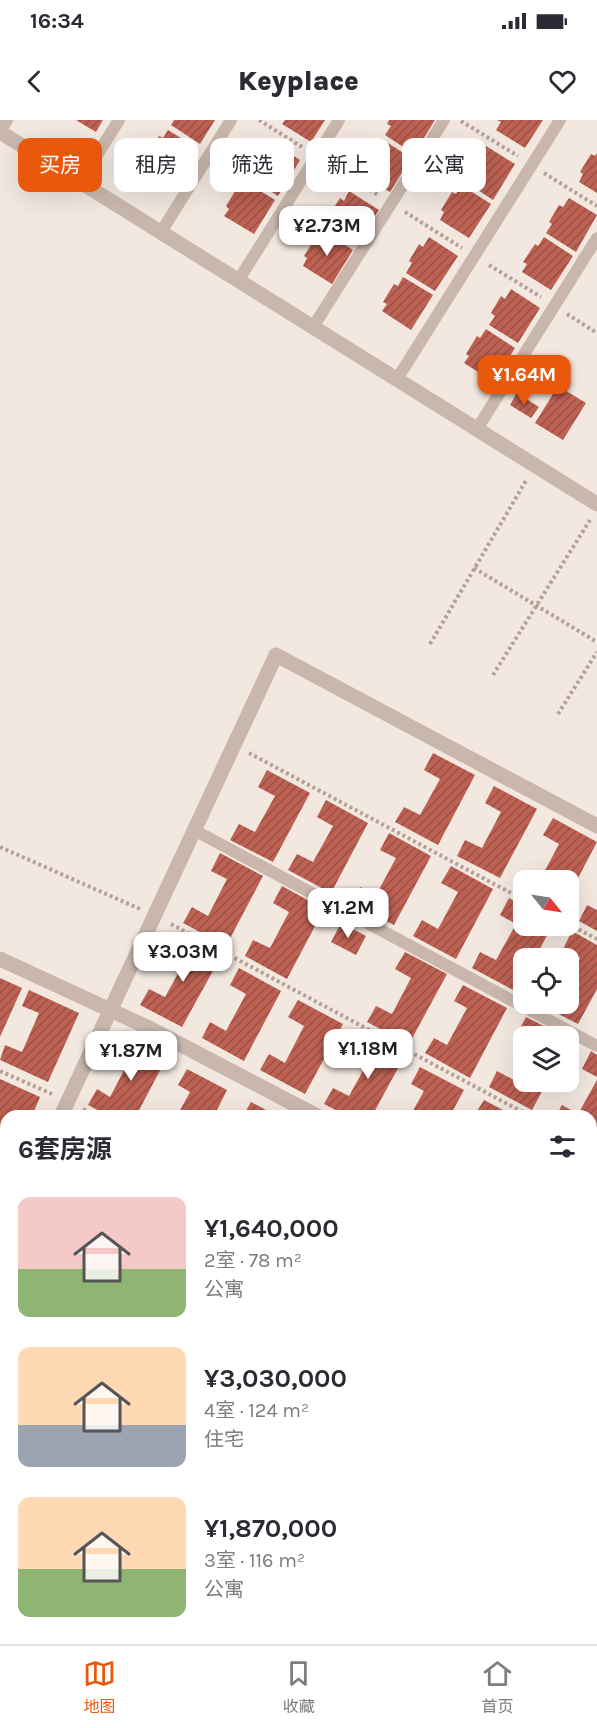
<!DOCTYPE html>
<html lang="zh">
<head>
<meta charset="utf-8">
<style>
	body { margin:0; font-family:Karla,"Noto Sans SC",sans-serif; background:#f2f2f3; color:#2b2b33; height:100vh; display:flex; flex-direction:column; font-size:22px; white-space:nowrap }
	* { box-sizing:border-box; margin:0 }
	p { font-size:20px; color:#7c7c81 }
	.icon { flex:none; width:33px; height:33px; fill:none; stroke:currentColor; stroke-width:2; stroke-linecap:round; stroke-linejoin:round }
	.map { position:relative; flex:1; overflow:hidden }
	.sheet { position:absolute; left:0px; top:990px; width:597px; height:534px; display:flex; flex-direction:column; background:#fff; border-radius:18px 18px 0 0; box-shadow:0 6px 24px #0002 }
	.sheet>* { flex:none }
	.banner { position:absolute; left:18px; top:18px; width:561px; height:54px; display:flex; gap:12px }
	.needle { width:39px; rotate:120deg }
	.fabs { position:absolute; left:513px; top:750px; display:grid; gap:12px }
	.fabs a { display:grid; place-items:center; width:66px; height:66px; border-radius:12px; background:#fff; box-shadow:0 6px 24px #0002; font-size:30px }
	.price { position:absolute; translate:-50% -51px; padding:0 14px; border-radius:12px; background:#fff; color:#222; font-size:20px; line-height:39px; filter:drop-shadow(0 2px 3px #0008) }
	.price::after { content:''; position:absolute; left:50%; top:36px; width:18px; height:14px; margin-left:-9px; background:inherit; clip-path:polygon(0 0,100% 0,50% 100%) }
	.price.active { background:#ea580c; color:#fff }
	ul { padding:0; list-style:none }
	li { display:flex; align-items:center; gap:18px; height:150px; padding:0 18px }
	li span { display:grid; place-items:center; flex:none; width:168px; height:120px; border-radius:12px; color:#555 }
	li>.icon { margin-inline-start:auto }
	span .icon { width:72px; height:72px; fill:#fffc; stroke-width:1 }
	li b { font-size:26px }
	h2 { display:flex; justify-content:space-between; align-items:center; height:72px; padding:0 18px; font-size:26px }
	.chip { padding:0 21px; border-radius:12px; background:#fff; box-shadow:0 6px 24px #0002; font-size:21px; line-height:54px }
	.chip.active { background:#ea580c; color:#fff }
	.status { display:flex; justify-content:space-between; align-items:center; height:42px; padding:0 30px; background:#fff; direction:ltr }
	.status svg { height:16px; fill:currentColor }
	header { display:flex; justify-content:space-between; align-items:center; height:78px; padding:0 18px; background:#fff; font-size:27px; font-weight:800 }
	.menu { display:flex; justify-content:space-around; align-items:center; height:84px; border-top:2px solid #e1e1e2; background:#fff; font-size:16px; color:#7c7c81 }
	.menu a { display:grid; justify-items:center; gap:3px }
	.menu .active { color:#ea580c }
	.map>svg:first-child { display:block }
	.building { fill:url(#building-hatch) }
	.lines { fill:none; stroke-linecap:round; stroke-linejoin:round }
	.path { stroke:#b5a197; stroke-width:4; stroke-dasharray:3 3; stroke-linecap:butt }
	.service { stroke:#c9b7ad; stroke-width:12 }
	.minor { stroke:#c9b7ad; stroke-width:15 }
	.tertiary { stroke:#c9b7ad; stroke-width:15 }
</style>
</head>
<body>
<div class="status"><b>16:34</b><svg viewBox="0 0 49 12"><path d="M0 12V9h3v3zM5 12V6h3v6zM10 12V3h3v9zM15 12V0h3v12zM26 1h20v11H26zM47 4h2v5h-2z"/></svg></div>
<header><svg class="icon" aria-label="back" viewBox="0 0 24 24"><path d="M15 5l-7 7 7 7"/></svg>Keyplace<svg class="icon" aria-label="heart" viewBox="0 0 24 24"><path d="M12 20l-8-8c-3-5 5-10 8-4 3-6 11-1 8 4z"/></svg></header>
<div class="map">
<svg width="597" height="1524" viewBox="0 0 597 1524">
	<defs>
		<pattern id="building-hatch" width="6" height="6" patternUnits="userSpaceOnUse" patternTransform="scale(1.5)"><rect width="6" height="6" fill="#bd6153"/><path d="M-1 1l2-2M0 6l6-6M5 7l2-2" fill="none" stroke="#9b5045"/></pattern>
	</defs>
	<rect width="100%" height="100%" fill="#f2e8e0"/>
	<g class="building">
		<polygon points="76,0 103,0 96,12"/>
		<polygon points="174,0 215,0 200,24 171,5"/>
		<polygon points="285,0 325,0 311,22 282,4"/>
		<polygon points="389,0 435,0 414,34 385,15 391,6 387,4"/>
		<polygon points="497,0 543,0 525,28 496,10 501,2"/>
		<polygon points="168,10 197,28 176,62 147,44 151,37 148,34 159,16 163,18"/>
		<polygon points="382,19 411,38 390,72 360,54 365,46 362,44 373,26 376,28"/>
		<polygon points="271,22 300,40 278,76 248,57 255,48 251,46 262,29 265,31"/>
		<polygon points="486,26 515,44 493,80 464,61 470,52 466,49 477,33 480,35"/>
		<polygon points="597,33 597,73 579,62 583,54 580,52 591,34 595,36"/>
		<polygon points="246,62 275,80 254,114 224,96 229,89 226,86 237,68 240,70"/>
		<polygon points="461,65 491,84 469,118 440,100 444,92 441,90 452,72 456,74"/>
		<polygon points="349,71 379,90 356,125 327,107 333,97 329,95 340,78 344,81"/>
		<polygon points="569,78 597,95 576,132 546,113 552,104 549,102 559,85 563,87"/>
		<polygon points="324,111 353,130 332,164 303,146 307,138 304,136 315,118 319,120"/>
		<polygon points="429,117 458,136 435,171 406,153 412,143 409,141 419,124 423,127"/>
		<polygon points="544,117 573,136 551,170 522,152 527,144 523,142 535,124 538,126"/>
		<polygon points="403,157 433,175 411,210 382,191 387,184 383,182 394,164 398,166"/>
		<polygon points="511,169 540,188 518,223 489,205 495,196 491,193 501,176 505,179"/>
		<polygon points="486,209 515,228 494,262 464,243 469,236 466,234 477,216 480,218"/>
		<polygon points="558,266 586,283 563,320 535,303"/>
		<polygon points="517,273 539,287 531,298 510,285"/>
		<polygon points="433,633 475,655 438,725 395,702 404,687 420,695 440,659 424,650"/>
		<polygon points="267,650 310,673 273,742 230,720 239,704 255,712 275,676 258,667"/>
		<polygon points="494,666 537,689 500,758 457,736 465,720 482,728 501,692 485,683"/>
		<polygon points="326,680 368,703 331,773 288,750 297,734 313,742 333,706 317,697"/>
		<polygon points="553,698 597,722 568,777 568,760 524,760 524,772 515,767 524,752 540,760 559,724 543,715"/>
		<polygon points="389,713 431,736 394,805 352,783 360,767 376,775 396,738 380,730"/>
		<polygon points="220,733 263,756 226,826 183,803 192,787 208,796 227,759 211,751"/>
		<polygon points="451,746 493,769 456,839 413,816 422,800 438,809 458,772 441,763"/>
		<polygon points="282,766 324,789 287,859 245,836 253,820 270,828 289,792 273,783"/>
		<polygon points="509,778 524,786 524,806 552,806 535,838 524,838 524,860 517,872 472,848 480,832 496,840 516,804 500,795"/>
		<polygon points="587,785 597,790 597,811 579,801"/>
		<polygon points="341,803 366,816 356,835 331,822"/>
		<polygon points="572,811 597,825 597,869 578,904 539,884 568,884 568,858 580,838 563,829"/>
		<polygon points="177,815 220,838 182,907 140,885 149,869 165,877 185,841 168,832"/>
		<polygon points="405,832 447,854 409,924 367,902 376,886 392,894 411,858 395,849"/>
		<polygon points="239,848 281,871 244,941 202,918 210,902 226,911 246,874 230,865"/>
		<polygon points="0,858 22,868 0,917"/>
		<polygon points="463,865 507,888 470,958 425,933 434,918 447,925 467,888 454,881"/>
		<polygon points="29,870 79,893 48,962 0,940 5,925 22,932 39,893 22,886"/>
		<polygon points="298,880 343,904 305,974 260,950 269,934 285,943 304,906 288,897"/>
		<polygon points="526,897 563,916 524,918 517,914"/>
		<polygon points="361,914 404,937 372,996 347,996 324,984 333,968 349,976 369,940 352,931"/>
		<polygon points="126,917 166,939 136,996 109,996 88,985 97,969 110,977 129,941 117,934"/>
		<polygon points="591,931 597,935 597,957 582,949"/>
		<polygon points="524,941 524,962 547,962 532,990 489,967 497,951 514,960"/>
		<polygon points="420,947 464,970 450,996 410,996 424,971 411,964"/>
		<polygon points="187,949 227,970 214,996 177,996 190,972 178,965"/>
		<polygon points="0,959 40,977 32,996 6,996 6,1045 0,1042"/>
		<polygon points="597,960 597,1022 596,1024 591,1021 591,996 556,996 562,985 578,994"/>
		<polygon points="484,980 514,996 474,996"/>
		<polygon points="251,982 277,996 243,996"/>
		<polygon points="591,1104 597,1108 597,1128 591,1125"/>
		<polygon points="591,1159 597,1162 597,1192 591,1203"/>
		<polygon points="6,1248 6,1299 5,1301 0,1298 0,1261"/>
	</g>
	<g class="lines">
		<g class="path">
			<polyline points="259,0 302,27"/>
			<polyline points="461,1 518,36"/>
			<polyline points="329,44 378,75"/>
			<polyline points="544,53 597,86"/>
			<polyline points="405,92 462,128"/>
			<polyline points="489,145 541,177"/>
			<polyline points="567,194 597,213"/>
			<polyline points="474,448 597,522"/>
			<polyline points="430,524 527,359"/>
			<polyline points="493,555 590,400"/>
			<polyline points="558,594 597,532"/>
			<polyline points="249,633 524,780"/>
			<polyline points="0,727 140,789"/>
			<polyline points="171,804 530,996"/>
			<polyline points="568,804 597,819"/>
			<polyline points="0,951 52,974"/>
			<polyline points="83,989 96,996"/>
			<polyline points="591,1029 597,1032"/>
			<polyline points="0,1064 6,1067"/>
		</g>
		<g class="service">
			<polyline points="0,11 7,0"/>
			<polyline points="80,62 119,0"/>
			<polyline points="161,112 231,0"/>
			<polyline points="238,161 339,0"/>
			<polyline points="313,207 444,0"/>
			<polyline points="397,259 560,0"/>
			<polyline points="477,309 597,118"/>
			<polyline points="194,710 597,926"/>
		</g>
		<g class="minor">
			<polyline points="0,839 147,907 317,996"/>
			<polyline points="61,996 276,535 597,706"/>
			<polyline points="0,1133 6,1120"/>
			<polyline points="591,1139 597,1142"/>
			<polyline points="71,1524 82,1518"/>
		</g>
		<g class="tertiary">
			<polyline points="0,12 597,384"/>
			<polyline points="591,1242 597,1239"/>
			<polyline points="0,1353 6,1355"/>
			<polyline points="308,1518 312,1524"/>
		</g>
	</g>
</svg>
<div class="fabs">
<a><svg class="needle" viewBox="-14 -14 28 28"><path d="M0-13l5 13h-10z" fill="#e53935"/><path d="M0 13l5-13h-10z" fill="#7c7c81"/></svg></a>
<a><svg class="icon" aria-label="locate" viewBox="0 0 24 24"><circle cx="12" cy="12" r="6"/><path d="M12 2v4M12 18v4M2 12h4M18 12h4"/></svg></a>
<a><svg class="icon" aria-label="layers" viewBox="0 0 24 24"><path d="M12 4l9 5-9 5-9-5zM3 14l9 5 9-5"/></svg></a>
</div>
<b class="price" style="left:327px;top:137px">¥2.73M</b>
<b class="price active" style="left:524px;top:286px">¥1.64M</b>
<b class="price" style="left:348px;top:819px">¥1.2M</b>
<b class="price" style="left:183px;top:863px">¥3.03M</b>
<b class="price" style="left:368px;top:960px">¥1.18M</b>
<b class="price" style="left:131px;top:962px">¥1.87M</b>
<div class="banner">
<a class="chip active">买房</a>
<a class="chip">租房</a>
<a class="chip">筛选</a>
<a class="chip">新上</a>
<a class="chip">公寓</a>
</div>
<section class="sheet">
<h2>6套房源<svg class="icon" aria-label="filters" viewBox="0 0 24 24"><path d="M4 7h16M4 17h16"/><circle cx="9" cy="7" r="2"/><circle cx="15" cy="17" r="2"/></svg></h2>
<ul>
<li><span style="background:linear-gradient(#f6c9c9 60%,#8fb573 0)"><svg class="icon" aria-label="home" viewBox="0 0 24 24"><path d="M3 11l9-7 9 7M6 9v11h12V9"/></svg></span><div><b>¥1,640,000</b><p>2室 · 78 m²</p><p>公寓</p></div></li>
<li><span style="background:linear-gradient(#ffd9b3 65%,#9aa5b1 0)"><svg class="icon" aria-label="home" viewBox="0 0 24 24"><path d="M3 11l9-7 9 7M6 9v11h12V9"/></svg></span><div><b>¥3,030,000</b><p>4室 · 124 m²</p><p>住宅</p></div></li>
<li><span style="background:linear-gradient(#ffd9b3 60%,#8fb573 0)"><svg class="icon" aria-label="home" viewBox="0 0 24 24"><path d="M3 11l9-7 9 7M6 9v11h12V9"/></svg></span><div><b>¥1,870,000</b><p>3室 · 116 m²</p><p>公寓</p></div></li>
</ul>
</section>
</div>
<nav class="menu">
<a class="active"><svg class="icon" aria-label="map" viewBox="0 0 24 24"><path d="M3 6l6-2 6 2 6-2v14l-6 2-6-2-6 2zM9 4v14M15 6v14"/></svg>地图</a>
<a><svg class="icon" aria-label="saved" viewBox="0 0 24 24"><path d="M7 4h10v16l-5-4-5 4z"/></svg>收藏</a>
<a><svg class="icon" aria-label="home" viewBox="0 0 24 24"><path d="M3 11l9-7 9 7M6 9v11h12V9"/></svg>首页</a>
</nav>
</body>
</html>
